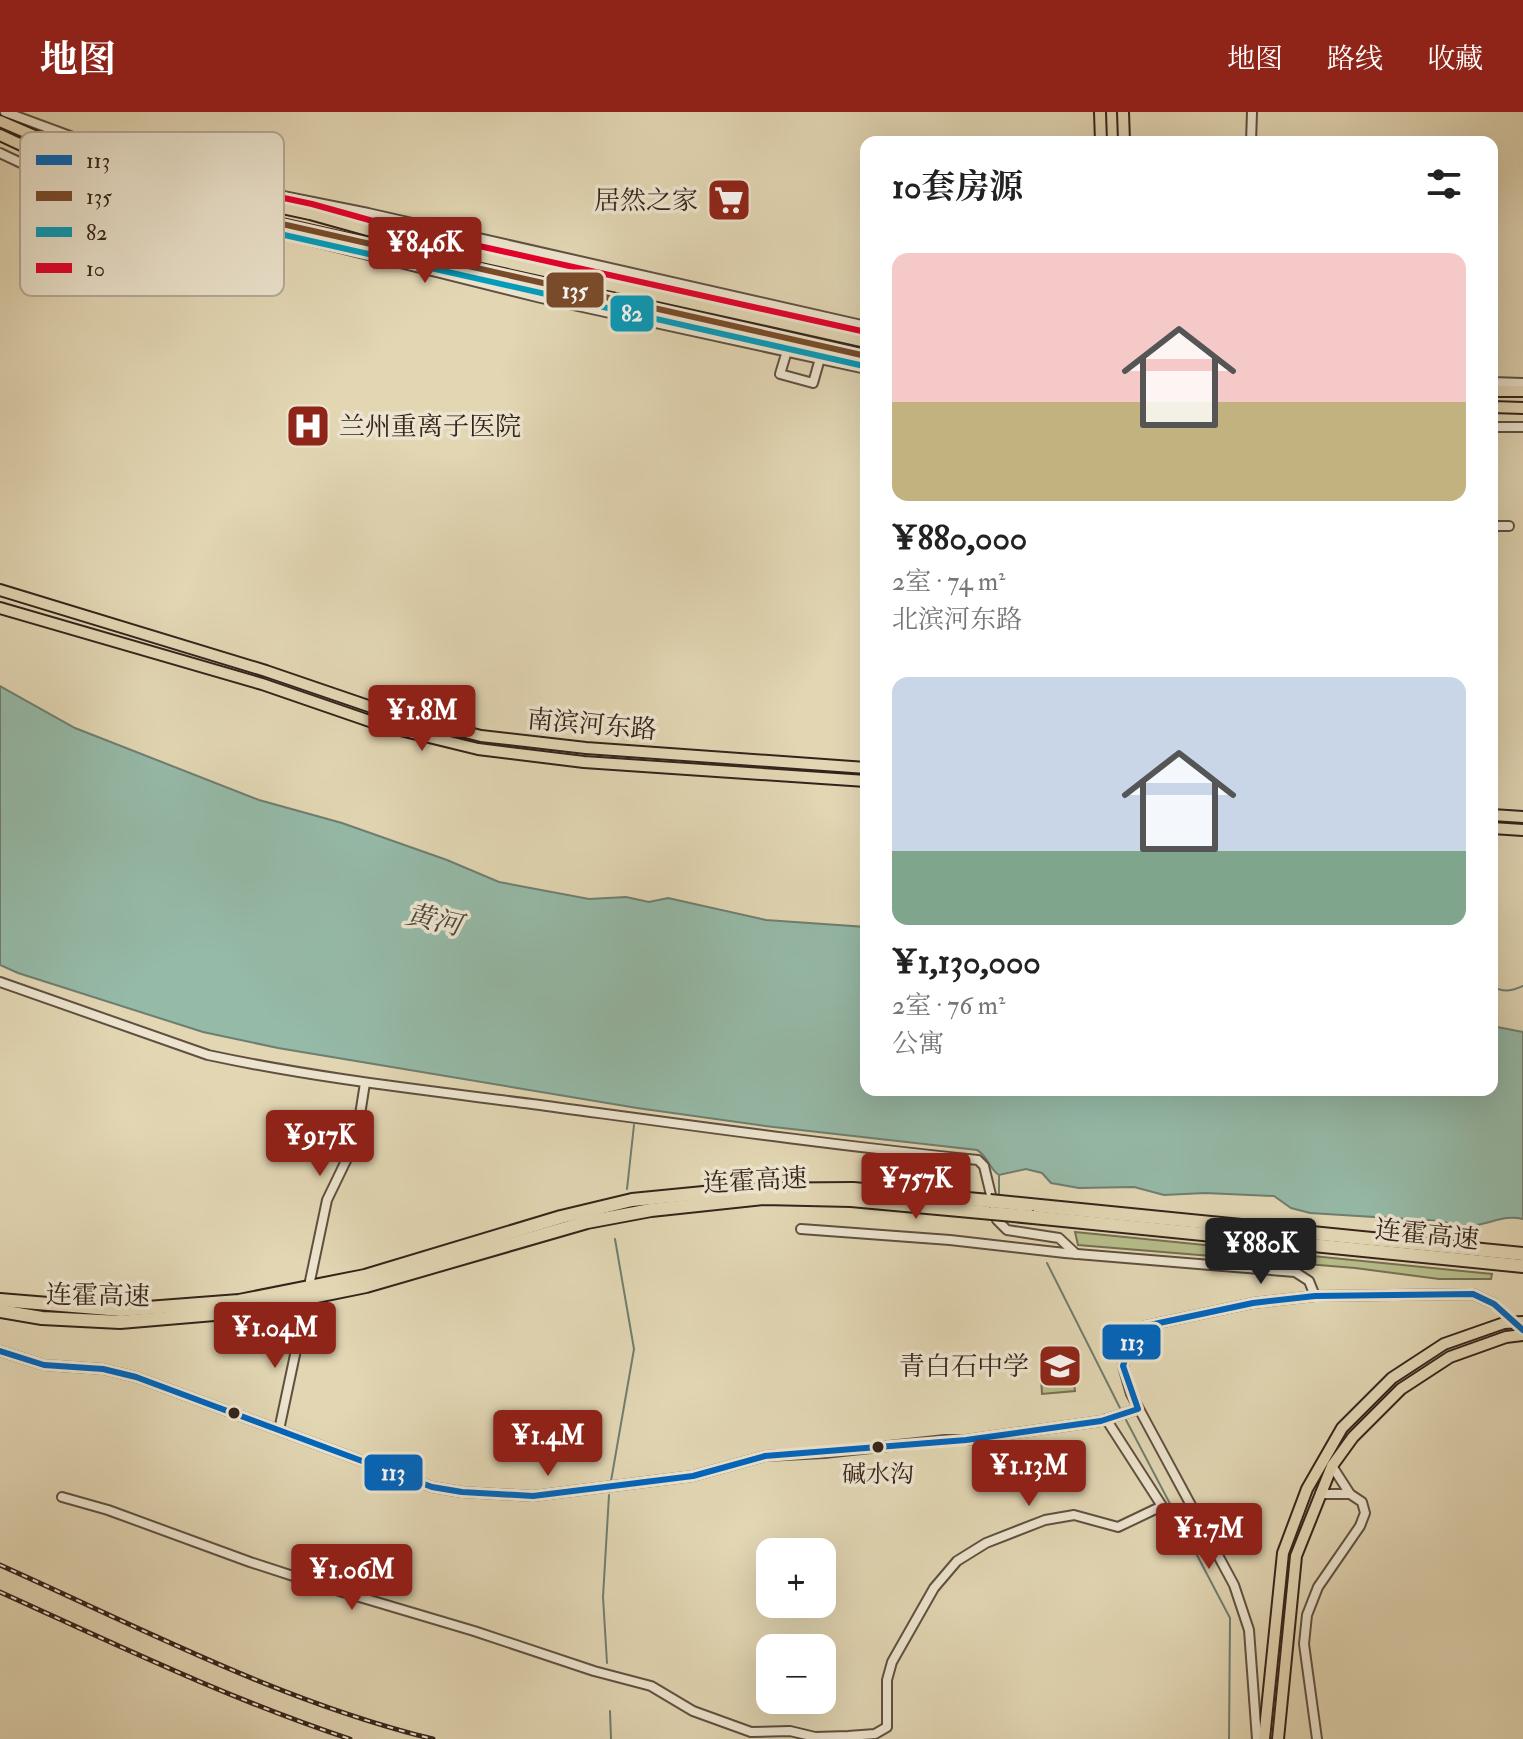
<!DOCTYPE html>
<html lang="zh">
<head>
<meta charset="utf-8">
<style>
	body { margin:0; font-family:"IM FELL Double Pica","Noto Serif SC",serif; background:#f6f6f6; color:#222; height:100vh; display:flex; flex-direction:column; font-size:30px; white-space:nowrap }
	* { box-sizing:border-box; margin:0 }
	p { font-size:26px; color:#767676 }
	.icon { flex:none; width:44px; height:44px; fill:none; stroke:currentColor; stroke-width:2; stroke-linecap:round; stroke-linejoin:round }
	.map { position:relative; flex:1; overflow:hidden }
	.side { position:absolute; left:860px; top:24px; width:638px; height:960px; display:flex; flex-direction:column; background:#fff; border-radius:16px; box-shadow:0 8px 32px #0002 }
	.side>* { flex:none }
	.controls { position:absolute; left:756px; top:1426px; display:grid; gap:16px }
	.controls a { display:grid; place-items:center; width:80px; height:80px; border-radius:16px; background:#fff; box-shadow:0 8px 32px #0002; font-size:40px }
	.price { position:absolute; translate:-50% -68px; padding:0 18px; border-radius:8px; background:#8f2418; color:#fff; font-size:26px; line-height:52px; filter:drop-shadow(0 2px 4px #0008) }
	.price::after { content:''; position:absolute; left:50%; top:48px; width:24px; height:18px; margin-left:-12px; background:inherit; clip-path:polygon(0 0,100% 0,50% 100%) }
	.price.selected { background:#222; color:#fff }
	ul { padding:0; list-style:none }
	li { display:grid; align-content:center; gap:16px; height:424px; padding:0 32px }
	li span { display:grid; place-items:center; height:248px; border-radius:16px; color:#555 }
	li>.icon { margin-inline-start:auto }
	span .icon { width:144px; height:144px; fill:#fffc; stroke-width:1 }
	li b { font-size:34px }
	h2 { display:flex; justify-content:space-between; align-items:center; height:96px; padding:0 32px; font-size:34px }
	header { display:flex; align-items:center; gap:48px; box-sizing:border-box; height:112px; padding:0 40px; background:#8f2418; color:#fff }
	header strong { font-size:38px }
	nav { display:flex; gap:44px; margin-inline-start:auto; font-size:28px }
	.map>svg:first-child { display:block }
	.green { fill:#b6bd8a; stroke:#767052; stroke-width:2 }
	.water { fill:#95baa8; stroke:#6f7e70; stroke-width:2 }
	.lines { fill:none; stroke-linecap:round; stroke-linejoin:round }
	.stream { stroke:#6f7e70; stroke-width:2 }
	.minor-tunnel { stroke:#bfb295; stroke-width:8; stroke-dasharray:8 4; stroke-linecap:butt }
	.minor-casing { stroke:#605041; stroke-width:12 }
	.major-casing { stroke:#35231b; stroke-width:14 }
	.highway-casing { stroke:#35231b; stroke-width:16 }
	.minor { stroke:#ece4ce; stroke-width:8 }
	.major { stroke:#e2d6b3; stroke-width:10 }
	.highway { stroke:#e2d6b3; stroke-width:12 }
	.rail-casing { stroke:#35231b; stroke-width:5 }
	.rail { stroke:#ece4ce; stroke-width:2; stroke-dasharray:6; stroke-linecap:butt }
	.highway-bridge-casing { stroke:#35231b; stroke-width:16; stroke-linecap:butt }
	.highway-bridge { stroke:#e2d6b3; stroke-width:12 }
	.bus-1-casing { stroke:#ece4ce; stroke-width:12 }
	.bus-2-casing { stroke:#ece4ce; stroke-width:12 }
	.bus-3-casing { stroke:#ece4ce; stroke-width:12 }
	.bus-4-casing { stroke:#ece4ce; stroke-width:12 }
	.bus-1 { stroke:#0065bd; stroke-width:6 }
	.bus-2 { stroke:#7a4b2a; stroke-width:6 }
	.bus-3 { stroke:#059cbc; stroke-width:6 }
	.bus-4 { stroke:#e4002b; stroke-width:6 }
	.bus-dot { fill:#35231b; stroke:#ece4ce; stroke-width:3 }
	.labels { text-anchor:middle; stroke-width:7; stroke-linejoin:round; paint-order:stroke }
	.bus-label { font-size:24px; fill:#35231b; stroke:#ece4ce }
	.poi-label { font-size:26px; fill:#35231b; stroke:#ece4ce; text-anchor:end }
	.street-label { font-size:26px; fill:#35231b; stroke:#ece4ce }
	.water-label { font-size:28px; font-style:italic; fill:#4d493e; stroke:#ece4ce }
	.key { fill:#ece4ce; stroke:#b5aa98; stroke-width:2 }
	.key-label { font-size:22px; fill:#35231b }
	.line-badge { stroke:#ece4ce; stroke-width:3 }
	.badge-label { font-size:22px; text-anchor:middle; font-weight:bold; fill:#fff }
</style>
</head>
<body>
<header>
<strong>地图</strong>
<nav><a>地图</a><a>路线</a><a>收藏</a></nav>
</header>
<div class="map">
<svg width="1523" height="1627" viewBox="0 0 1523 1627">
	<rect width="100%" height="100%" fill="#e2d6b3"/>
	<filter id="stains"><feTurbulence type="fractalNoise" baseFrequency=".0025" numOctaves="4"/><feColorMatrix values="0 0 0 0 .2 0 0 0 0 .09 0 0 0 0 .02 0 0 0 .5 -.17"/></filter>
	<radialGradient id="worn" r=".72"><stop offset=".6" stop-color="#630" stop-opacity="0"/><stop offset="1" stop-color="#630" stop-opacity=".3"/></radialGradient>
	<g class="green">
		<polygon points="1075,1120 1492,1162 1491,1167 1439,1167 1355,1156 1078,1133"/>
		<polygon points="1073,1263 1075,1279 1042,1282 1041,1265"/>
	</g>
	<path class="water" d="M0 574 75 616 259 688 342 711 447 748 499 770 589 787 626 785 649 790 668 786 766 808 866 815V978H1492V914L1523 920V1107C1505 1102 1490 1112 1471 1114 1460 1115 1450 1112 1439 1109L1310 1101 1291 1096 1274 1084 1205 1081 1164 1083 1134 1075 1079 1076 1051 1071 1042 1061 1026 1057 999 1063C989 1057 988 1044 977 1038L765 1014 637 996 278 936 203 920 18 861 0 853Z"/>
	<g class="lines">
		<g class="stream">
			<path d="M1492 874C1503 881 1512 879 1523 874"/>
			<polyline points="999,1064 999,1083"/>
			<polyline points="627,1077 634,1013"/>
			<polyline points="1047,1151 1122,1300"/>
			<polyline points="1125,1306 1230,1506 1229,1627"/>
			<polyline points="611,1369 634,1237 615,1127"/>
			<polyline points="607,1551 603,1485 609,1383"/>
			<polyline points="610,1599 611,1627"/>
		</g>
		<g class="minor-tunnel">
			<polyline points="1494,1192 1523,1218"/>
			<polyline points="303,1205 308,1182"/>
		</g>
		<g class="minor-casing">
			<g id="minor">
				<polyline points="5,0 173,62 368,101 866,214"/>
				<polyline points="1251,30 1252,0"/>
				<polyline points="0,41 36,58 100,81 170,102 239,116 288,123 541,186 866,257"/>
				<polyline points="787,239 780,262 813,271 821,243"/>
				<polyline points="1492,270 1523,271"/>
				<polyline points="1492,315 1523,315"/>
				<polyline points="1492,414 1509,414"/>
				<path d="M0 870 208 943C315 966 424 978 532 992 681 1012 829 1033 978 1048L984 1054 997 1108 1007 1118 1059 1126 1076 1142"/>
				<polyline points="801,1117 950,1128 1065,1141 1295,1160 1309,1169 1315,1184"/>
				<polyline points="310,1169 327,1088 356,1028 365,971"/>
				<polyline points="0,1239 44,1253 103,1257 136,1265 432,1375 462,1380 533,1384 693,1364 765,1344 824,1341 945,1328 966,1328 1101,1309 1138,1297"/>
				<polyline points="279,1318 303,1205"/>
				<polyline points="1320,1382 1350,1382 1332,1354"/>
				<polyline points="62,1385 108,1398 250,1450 336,1478 474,1519 594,1559 651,1574 693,1599 751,1620 790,1619 815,1625 848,1624 875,1622 887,1615 887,1568 892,1550 934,1476 957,1449 986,1431 1045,1408 1074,1403 1118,1415 1162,1394 1106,1307"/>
				<polyline points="1257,1627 1249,1518 1234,1473 1131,1282 1123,1254 1130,1232 1145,1214 1253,1191 1315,1184 1473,1182 1494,1192"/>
				<polyline points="1317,1627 1304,1532 1307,1503 1318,1475 1360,1414 1365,1401 1362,1390 1350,1382"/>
			</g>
		</g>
		<g class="major-casing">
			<g id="major">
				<polyline points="1100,0 1101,30"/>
				<polyline points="1123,0 1124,30"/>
				<polyline points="0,9 67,38 170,72 310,102 396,126 866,230"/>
				<polyline points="0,23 62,52 167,86 866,244"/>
				<polyline points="1492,279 1523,279"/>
				<polyline points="1492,295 1523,296"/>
				<polyline points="0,478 266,559 383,599 481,624 586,636 866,656"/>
				<polyline points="0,496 262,572 384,614 478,637 584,650 866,669"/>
				<polyline points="1492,703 1523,705"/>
				<polyline points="1492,716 1523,718"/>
				<polyline points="1264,1627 1283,1441 1307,1377 1342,1316 1392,1266 1444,1232 1504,1211 1523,1210"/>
				<polyline points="1278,1627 1296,1444 1332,1354 1353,1325 1401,1277 1450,1245 1506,1225 1523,1223"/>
			</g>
		</g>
		<g class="highway-casing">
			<g id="highway">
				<polyline points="1030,1093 1523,1142"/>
				<polyline points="1033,1105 1523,1154"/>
				<polyline points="0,1188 121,1198 239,1189 365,1164 561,1105 632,1088 734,1078 853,1077 990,1089"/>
				<polyline points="0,1199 42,1206 120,1210 238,1200 366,1174 587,1110 651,1098 764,1086 851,1088 992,1101"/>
			</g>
		</g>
		<use href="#minor" class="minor"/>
		<use href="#major" class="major"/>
		<use href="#highway" class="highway"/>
		<g class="rail-casing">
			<g id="rail">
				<path d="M0 1453C141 1516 282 1590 433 1627"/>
				<path d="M0 1480C115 1532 229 1587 350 1627"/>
			</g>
		</g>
		<use href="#rail" class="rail"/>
		<g class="highway-bridge-casing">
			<g id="highway-bridge">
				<polyline points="990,1089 1030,1093"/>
				<polyline points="992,1101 1033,1105"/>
			</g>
		</g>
		<use href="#highway-bridge" class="highway-bridge"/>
		<g class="bus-1-casing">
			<polyline id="bus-1" points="0,1239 44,1253 103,1257 136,1265 432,1375 462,1380 533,1384 693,1364 765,1344 966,1328 1101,1309 1138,1297 1123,1254 1130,1232 1145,1214 1253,1191 1315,1184 1473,1182 1494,1192 1523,1218"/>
		</g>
		<g class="bus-2-casing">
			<polyline id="bus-2" points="167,86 866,244"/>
		</g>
		<g class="bus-3-casing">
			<polyline id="bus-3" points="165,96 864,254"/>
		</g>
		<g class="bus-4-casing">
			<polyline id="bus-4" points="172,62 312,92 398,116 866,220"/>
		</g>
		<use href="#bus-1" class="bus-1"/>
		<use href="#bus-2" class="bus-2"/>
		<use href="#bus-3" class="bus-3"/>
		<use href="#bus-4" class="bus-4"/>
	</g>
	<defs>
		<g id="supermarket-square" transform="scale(2.3)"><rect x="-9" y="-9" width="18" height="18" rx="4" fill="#8f2418" stroke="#ece4ce"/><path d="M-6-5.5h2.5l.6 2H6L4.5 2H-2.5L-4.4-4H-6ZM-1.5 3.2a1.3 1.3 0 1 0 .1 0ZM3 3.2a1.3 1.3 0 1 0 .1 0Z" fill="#fff"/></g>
		<g id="hospital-square" transform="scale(2.3)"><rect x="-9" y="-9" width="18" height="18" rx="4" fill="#8f2418" stroke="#ece4ce"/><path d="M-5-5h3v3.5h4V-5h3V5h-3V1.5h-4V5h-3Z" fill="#fff"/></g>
		<g id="school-square" transform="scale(2.3)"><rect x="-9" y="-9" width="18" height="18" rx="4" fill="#8f2418" stroke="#ece4ce"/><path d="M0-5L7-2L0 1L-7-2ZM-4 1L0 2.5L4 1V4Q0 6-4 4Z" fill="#fff"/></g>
	</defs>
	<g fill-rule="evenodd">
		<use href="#supermarket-square" x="729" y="88"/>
		<use href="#hospital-square" x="308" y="314"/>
		<use href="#school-square" x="1060" y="1254"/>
	</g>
	<g class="bus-dot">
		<circle cx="234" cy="1301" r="7"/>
		<circle cx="878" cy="1335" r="7"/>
	</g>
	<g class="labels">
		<g class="bus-label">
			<text x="878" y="1370">碱水沟</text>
		</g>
		<g class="poi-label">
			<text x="698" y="97">居然之家</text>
			<text x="339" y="323" text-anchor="start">兰州重离子医院</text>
			<text x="1029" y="1263">青白石中学</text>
		</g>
		<g class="street-label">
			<text transform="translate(592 612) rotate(5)" y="9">南滨河东路</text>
			<text transform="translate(755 1068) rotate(-3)" y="9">连霍高速</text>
			<text transform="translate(1427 1122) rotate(6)" y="9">连霍高速</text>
			<text transform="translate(98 1183) rotate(1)" y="9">连霍高速</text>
		</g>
		<g class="water-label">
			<text transform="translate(434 807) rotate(13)" y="10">黄河</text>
		</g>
	</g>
	<rect x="20" y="20" width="264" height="164" rx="12" class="key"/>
	<rect x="36" y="43" width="36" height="10" fill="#0065bd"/>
	<rect x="36" y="79" width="36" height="10" fill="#7a4b2a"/>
	<rect x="36" y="115" width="36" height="10" fill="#059cbc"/>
	<rect x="36" y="151" width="36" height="10" fill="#e4002b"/>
	<g class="key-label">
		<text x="86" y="56">113</text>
		<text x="86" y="92">135</text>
		<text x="86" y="128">82</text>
		<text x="86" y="164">10</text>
	</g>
	<g class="line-badge">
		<rect x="545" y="159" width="60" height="38" rx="8" fill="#7a4b2a"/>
		<rect x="609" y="182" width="46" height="39" rx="8" fill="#059cbc"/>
		<rect x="1101" y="1211" width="61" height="38" rx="8" fill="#0065bd"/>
		<rect x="363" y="1341" width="61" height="39" rx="8" fill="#0065bd"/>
	</g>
	<g class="badge-label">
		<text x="575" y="186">135</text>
		<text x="632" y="209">82</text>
		<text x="1132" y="1238">113</text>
		<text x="393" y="1368">113</text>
	</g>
	<rect width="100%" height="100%" filter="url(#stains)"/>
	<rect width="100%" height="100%" fill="url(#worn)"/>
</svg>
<div class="controls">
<a>+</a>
<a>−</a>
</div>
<b class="price" style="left:425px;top:173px">¥846K</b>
<b class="price" style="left:422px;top:641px">¥1.8M</b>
<b class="price" style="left:320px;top:1066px">¥917K</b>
<b class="price" style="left:916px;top:1109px">¥757K</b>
<b class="price selected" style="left:1261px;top:1174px">¥880K</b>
<b class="price" style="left:275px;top:1258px">¥1.04M</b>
<b class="price" style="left:548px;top:1366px">¥1.4M</b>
<b class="price" style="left:1029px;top:1396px">¥1.13M</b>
<b class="price" style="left:1209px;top:1459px">¥1.7M</b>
<b class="price" style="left:352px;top:1500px">¥1.06M</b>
<section class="side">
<h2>10套房源<svg class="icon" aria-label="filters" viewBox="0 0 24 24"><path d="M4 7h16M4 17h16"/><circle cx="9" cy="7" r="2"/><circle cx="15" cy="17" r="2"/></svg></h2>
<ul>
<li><span style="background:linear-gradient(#f6c9c9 60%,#c2b280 0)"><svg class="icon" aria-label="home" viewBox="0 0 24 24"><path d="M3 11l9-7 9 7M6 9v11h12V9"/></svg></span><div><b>¥880,000</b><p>2室 · 74 m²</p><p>北滨河东路</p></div></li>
<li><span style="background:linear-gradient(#c9d6e8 70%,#7fa58c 0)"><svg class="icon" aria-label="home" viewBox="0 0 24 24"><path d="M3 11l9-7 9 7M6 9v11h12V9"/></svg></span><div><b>¥1,130,000</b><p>2室 · 76 m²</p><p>公寓</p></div></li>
</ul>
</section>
</div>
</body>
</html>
